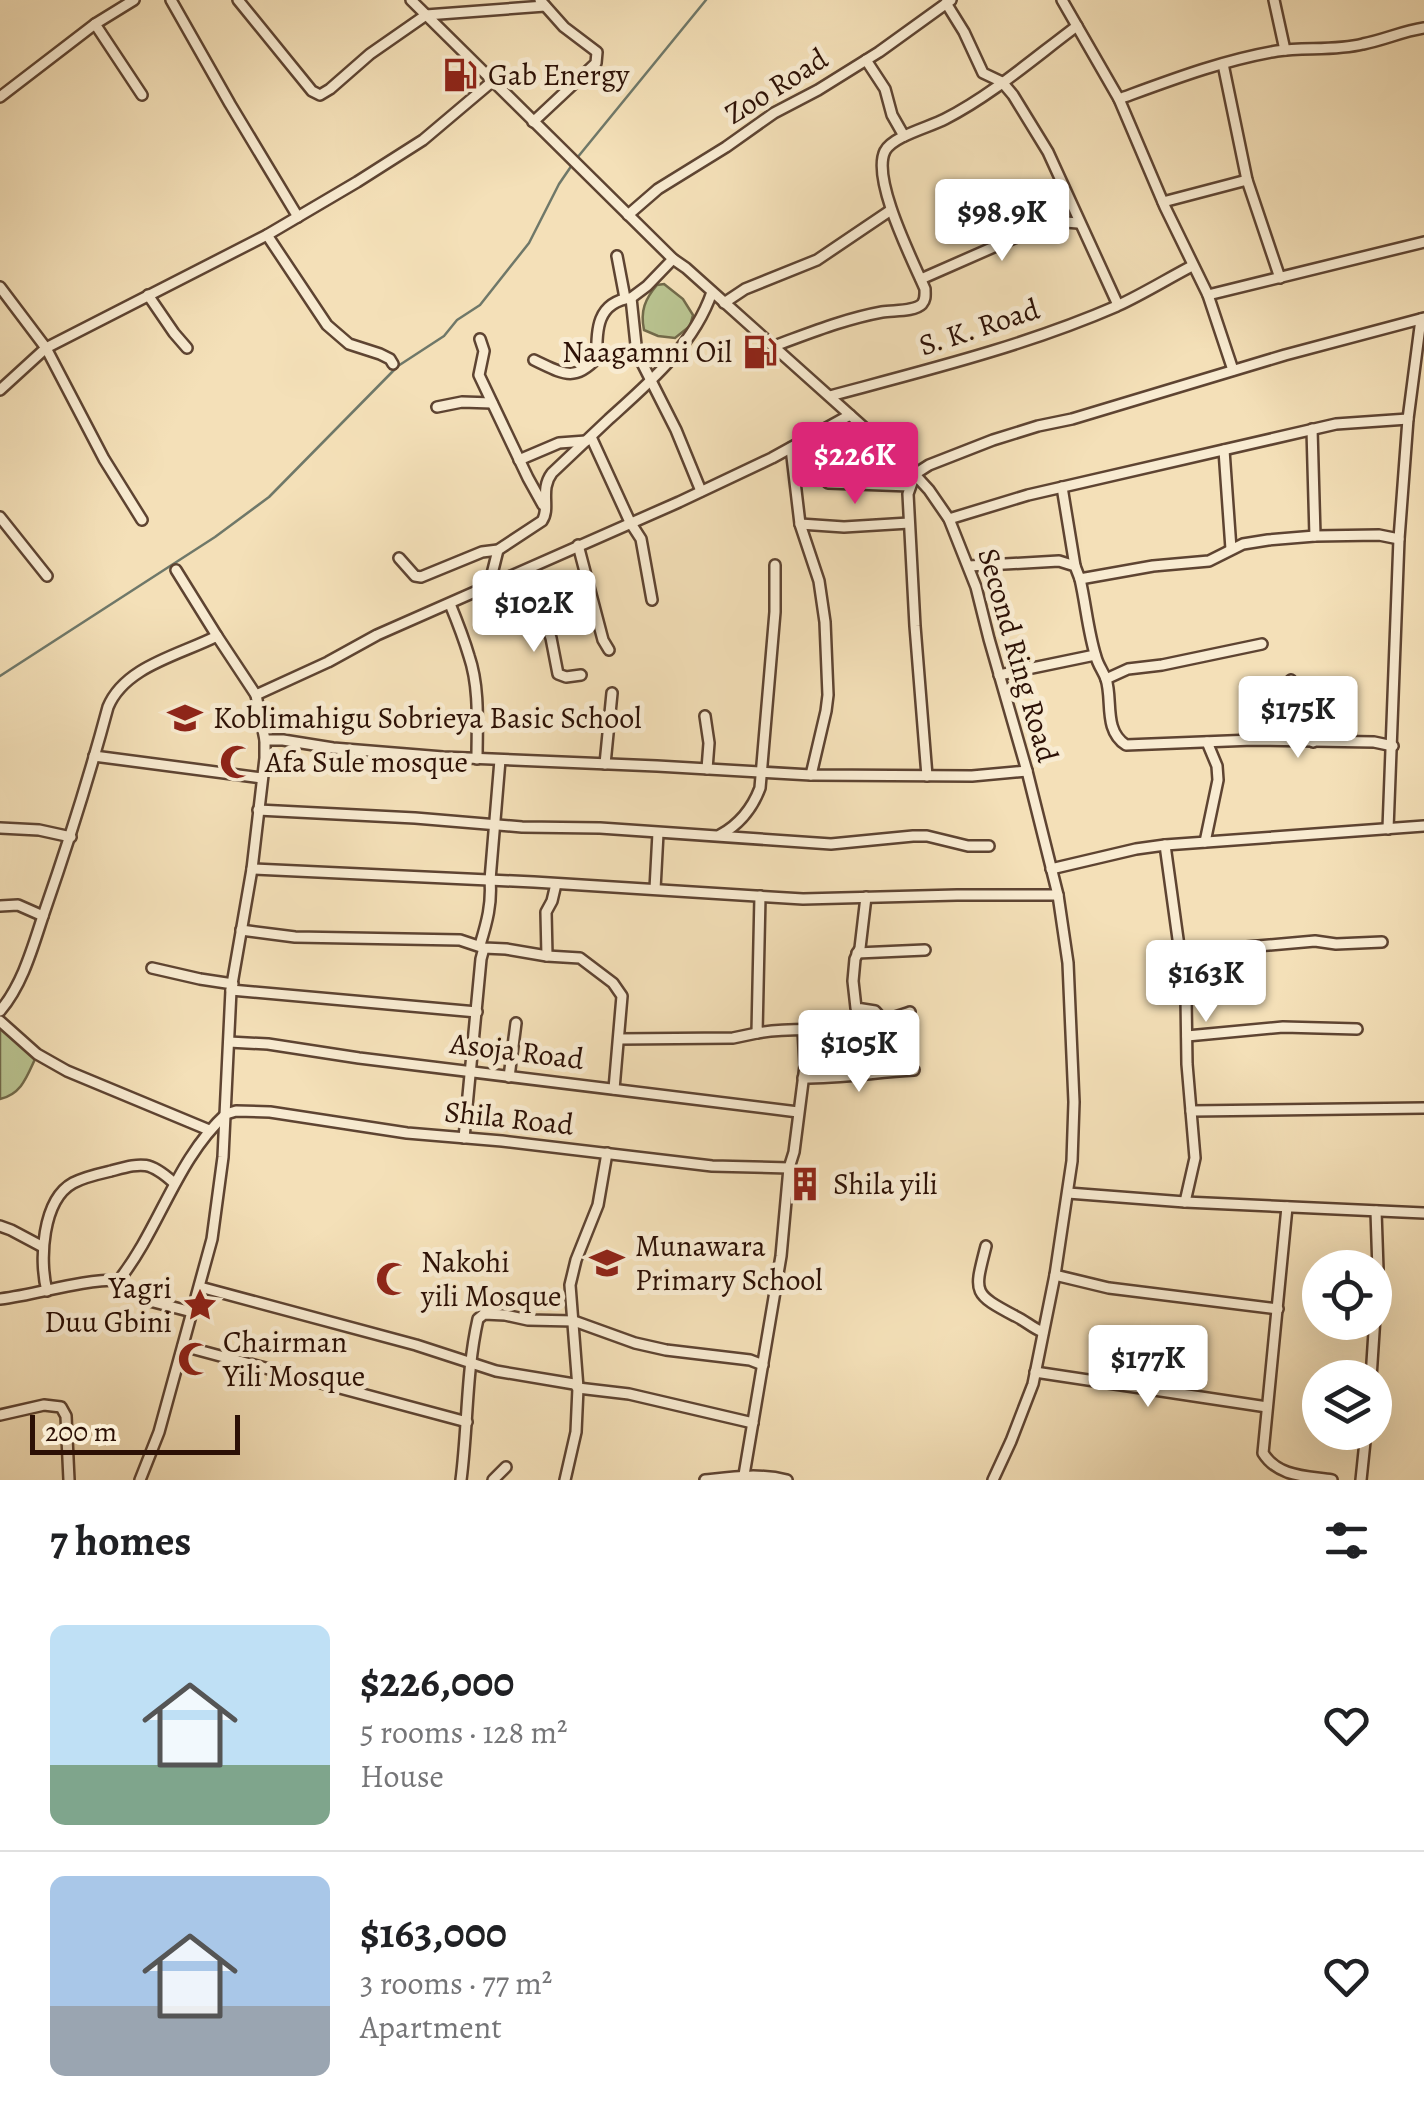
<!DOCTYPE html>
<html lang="en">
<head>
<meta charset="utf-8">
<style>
	body { margin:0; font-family:Alegreya,serif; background:#f2f2f2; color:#202124; height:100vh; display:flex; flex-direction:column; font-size:38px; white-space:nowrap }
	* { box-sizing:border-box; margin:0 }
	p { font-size:32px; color:#757577 }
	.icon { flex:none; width:55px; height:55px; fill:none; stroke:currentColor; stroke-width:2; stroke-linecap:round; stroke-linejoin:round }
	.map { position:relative; height:1480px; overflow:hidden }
	.details { display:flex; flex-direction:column; background:#fff; flex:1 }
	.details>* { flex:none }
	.controls { position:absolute; left:1302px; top:1250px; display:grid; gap:20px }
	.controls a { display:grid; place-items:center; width:90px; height:90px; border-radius:50%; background:#fff; box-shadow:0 10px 40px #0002; font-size:50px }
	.scale { position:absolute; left:30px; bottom:25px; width:210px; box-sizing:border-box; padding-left:10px; border:5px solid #2c1005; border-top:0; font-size:28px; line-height:35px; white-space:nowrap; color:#2c1005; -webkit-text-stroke:8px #f8ebd1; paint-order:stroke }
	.price { position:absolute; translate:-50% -85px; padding:0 22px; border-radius:10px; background:#fff; color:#222; font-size:32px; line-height:65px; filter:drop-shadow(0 2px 5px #0008) }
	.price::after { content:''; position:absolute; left:50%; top:60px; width:30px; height:22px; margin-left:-15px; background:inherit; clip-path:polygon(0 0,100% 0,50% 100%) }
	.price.active { background:#db2777; color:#fff }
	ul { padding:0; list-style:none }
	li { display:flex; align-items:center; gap:30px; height:250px; padding:0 50px }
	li+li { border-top:2px solid #e0e0e0 }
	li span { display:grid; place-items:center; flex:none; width:280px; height:200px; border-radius:15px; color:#555 }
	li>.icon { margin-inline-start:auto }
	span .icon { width:120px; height:120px; fill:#fffc; stroke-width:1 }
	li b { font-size:42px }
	h2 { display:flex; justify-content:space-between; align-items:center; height:120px; padding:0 50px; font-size:42px }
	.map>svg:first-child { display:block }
	.green { fill:#b9c390; stroke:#726a4a; stroke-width:2.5 }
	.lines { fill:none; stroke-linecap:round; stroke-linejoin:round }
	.stream { stroke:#6f7869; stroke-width:2.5 }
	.minor-casing { stroke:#5e4432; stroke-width:14 }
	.minor { stroke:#f8ebd1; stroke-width:9 }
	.labels { text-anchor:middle; stroke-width:10; stroke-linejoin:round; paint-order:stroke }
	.poi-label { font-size:30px; fill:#2c1005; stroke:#f8ebd1; text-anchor:start }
	.street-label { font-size:30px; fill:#2c1005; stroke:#f8ebd1 }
</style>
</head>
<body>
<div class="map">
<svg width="1424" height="1480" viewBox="0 0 1424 1480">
	<rect width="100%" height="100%" fill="#f4e0b8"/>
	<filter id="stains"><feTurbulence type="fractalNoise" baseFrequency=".002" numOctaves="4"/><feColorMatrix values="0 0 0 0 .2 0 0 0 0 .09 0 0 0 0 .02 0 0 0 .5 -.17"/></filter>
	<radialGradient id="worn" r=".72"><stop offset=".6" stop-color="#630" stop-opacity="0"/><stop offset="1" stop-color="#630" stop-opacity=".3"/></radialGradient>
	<g class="green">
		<path d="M664 284 683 299 693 315 690 326 675 338 658 336 644 330C640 311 645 299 657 285Z"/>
		<path d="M3 1026 36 1057C27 1076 22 1094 0 1099V1028Z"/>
	</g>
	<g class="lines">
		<g class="stream">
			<polyline points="577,158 706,0"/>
			<polyline points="0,676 215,537 269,497 398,366 444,336 457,320 480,305 529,243 559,184 572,165"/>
		</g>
		<g class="minor-casing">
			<g id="minor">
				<polyline points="171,0 230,104 298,217"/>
				<polyline points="238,0 312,91 320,95 330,89 370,54 426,15 545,6"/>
				<polyline points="411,0 673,259 686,268 907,466 929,490 949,519 976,587 989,639 1027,771 1058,895 1068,963 1074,1102 1072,1161 1055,1275 1033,1384 1011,1441 993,1480"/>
				<polyline points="1062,0 1119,99 1165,207 1208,295 1233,370"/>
				<polyline points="1274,0 1285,50"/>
				<polyline points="946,3 964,32 983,73 1002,82 1013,95 1048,152 1118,305"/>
				<polyline points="95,24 142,95"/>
				<polyline points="866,60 885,89 892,115 904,136"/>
				<polyline points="1223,64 1247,180 1280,278"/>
				<polyline points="0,97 95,24 134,0"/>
				<path d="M1119 99C1171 80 1223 60 1277 51 1305 47 1335 51 1363 44 1384 40 1403 31 1424 28"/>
				<polyline points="533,122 596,63 597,52 564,27 540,0"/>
				<polyline points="1163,202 1247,180"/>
				<polyline points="628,215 658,189 726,147 774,113 818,90 879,52 951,0"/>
				<polyline points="267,235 327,325 349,344 380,354 390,359 393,364"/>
				<polyline points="617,256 625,298"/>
				<polyline points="673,259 647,286 631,298 636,345 639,357 676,430 701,491"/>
				<polyline points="921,279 1053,221 1078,223"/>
				<polyline points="0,287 46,348 104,459 142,520"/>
				<polyline points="148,295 174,333 187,348"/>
				<polyline points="1208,295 1424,242"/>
				<polyline points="724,303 745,289 817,260 891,210"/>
				<polyline points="480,339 484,351 479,375 528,478 543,505"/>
				<path d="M774 346C810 333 844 319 882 312 893 310 914 312 922 304 926 299 925 295 925 289 913 261 871 179 885 151 893 136 930 127 945 119 992 95 1034 58 1077 26"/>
				<path d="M534 360C562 373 574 383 597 358 596 330 597 302 631 298"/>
				<polyline points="0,390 46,348 267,235 357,182 423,140 494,80"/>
				<path d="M830 396C927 370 1025 346 1117 306 1143 294 1167 279 1192 266"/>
				<polyline points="437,407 462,402 492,403"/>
				<polyline points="1312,429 1315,536"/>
				<polyline points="591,437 630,522 641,539 652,600"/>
				<polyline points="791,448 800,524 819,581 825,622 828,695 826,711 811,775"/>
				<polyline points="1224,450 1231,549"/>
				<polyline points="519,460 559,443 586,441"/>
				<polyline points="828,483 910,486"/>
				<polyline points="1062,487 1075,566"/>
				<polyline points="0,517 47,576"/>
				<polyline points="949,519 1028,495 1336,424 1408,419"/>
				<polyline points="800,524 844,527 909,523"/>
				<polyline points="578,545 603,640 609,650"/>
				<path d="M399 558 415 576 421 577 482 552 498 550 542 521C551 508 539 490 552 473 571 455 590 437 609 419 649 383 694 345 712 292"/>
				<polyline points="969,566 1059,561 1075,566 1080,579 1153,566 1209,561 1243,544 1268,540 1315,536 1379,535 1399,539"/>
				<polyline points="176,570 217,636"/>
				<polyline points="514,576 540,609 551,638 558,674 566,677 581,675"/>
				<path d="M1080 579C1086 605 1088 632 1096 657 1098 665 1103 671 1106 679 1113 700 1103 730 1126 745L1253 740 1374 742 1393 746"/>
				<polyline points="489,586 498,550"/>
				<path d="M450 604C457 621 464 639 469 656 480 688 477 726 477 759"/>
				<polyline points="999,675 1095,655"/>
				<polyline points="1106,679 1128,669 1162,665 1262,644"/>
				<polyline points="1291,680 1298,695 1307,702 1311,710 1313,742"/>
				<polyline points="705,716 709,743 707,769"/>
				<polyline points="265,740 283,740 333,748 443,757 657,766 811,775 972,776 1027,771"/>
				<polyline points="94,756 262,778"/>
				<polyline points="605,764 612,693"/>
				<polyline points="927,776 915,626 908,494 915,474 929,465 993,440 1038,426 1072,419 1285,355 1424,318"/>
				<polyline points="258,810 415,818 522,827 600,828 831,844 913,836 927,836 968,846 989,846"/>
				<polyline points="0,828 39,830 71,837"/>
				<polyline points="1388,829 1399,539 1408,419 1421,319"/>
				<path d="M720 835C740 824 752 809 760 788L775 612V565"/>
				<polyline points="1205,842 1218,780 1217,766 1207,742"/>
				<polyline points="1165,845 1186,997 1187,1064 1195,1158 1185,1202"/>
				<polyline points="252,869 534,882 803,899 957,895 1058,895"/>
				<polyline points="1051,869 1136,849 1165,845 1424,826"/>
				<polyline points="655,889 658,833"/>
				<path d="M760 896 757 1033C790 1027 822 1032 854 1027 873 1025 892 1018 910 1012"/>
				<polyline points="866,897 860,948 855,959 853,981 856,1008 875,1011 883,1020"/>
				<polyline points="0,906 18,905 43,916"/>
				<polyline points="241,930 295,937 460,940 484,948 506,949 547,956 580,958 613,983 622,996 614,1089"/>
				<path d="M480 945C487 922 492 904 490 880L500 760"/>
				<polyline points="857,953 925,950"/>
				<polyline points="547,956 546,912 552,901 556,884"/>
				<polyline points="1180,957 1223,949 1315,941 1336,944 1382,942"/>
				<polyline points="152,968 200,979 233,984"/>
				<polyline points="231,990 477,1012"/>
				<path d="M0 1011C23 984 33 946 44 913 68 844 89 778 108 707 125 666 180 655 217 636L256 695 328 662 377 635 679 502 772 458 850 415"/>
				<polyline points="0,1021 37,1054 67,1071 209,1130"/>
				<polyline points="1187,1036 1283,1027 1357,1029"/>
				<polyline points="619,1039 733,1038 757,1033"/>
				<polyline points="229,1042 268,1044 359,1058 798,1112"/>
				<polyline points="509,1077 516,1023"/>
				<path d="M803 1078C841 1078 877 1072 914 1070"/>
				<polyline points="1191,1111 1424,1108"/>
				<polyline points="226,1114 236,1111 270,1112 407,1133 502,1141 712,1166 789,1168"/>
				<polyline points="464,1138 481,959 484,948"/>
				<polyline points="1068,1193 1185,1202 1424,1213"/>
				<path d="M1287 1207 1263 1453C1278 1477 1306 1476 1332 1480"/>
				<polyline points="0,1226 11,1230 43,1247"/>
				<path d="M986 1246C974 1293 972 1293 1015 1316 1026 1321 1032 1328 1043 1332"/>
				<polyline points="1055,1275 1109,1288 1278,1309"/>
				<path d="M119 1280C160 1228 176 1160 226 1114"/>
				<polyline points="200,1287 416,1345 496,1371 574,1384 578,1388 629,1394 753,1423"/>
				<path d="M47 1291C39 1261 42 1200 73 1183 84 1177 98 1174 111 1171 142 1163 149 1160 174 1183"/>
				<path d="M0 1299C40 1294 78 1280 119 1280L146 1300 192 1312"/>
				<polyline points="183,1346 467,1422"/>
				<polyline points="1035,1372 1267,1407"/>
				<polyline points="1371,1378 1378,1270 1376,1211"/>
				<polyline points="0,1415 44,1405 61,1407 66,1416 69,1480"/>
				<polyline points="744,1475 781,1256 789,1168 794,1152 805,1066 803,1029"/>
				<polyline points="140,1480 159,1432 212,1239 223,1157 231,990 252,869 265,758 265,740 256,695"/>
				<path d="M461 1480C468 1426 466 1372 478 1319L484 1314 505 1315 528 1320 574 1321 635 1343 666 1350 750 1360 763 1365"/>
				<polyline points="493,1480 506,1467"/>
				<polyline points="565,1480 576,1432 578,1388 570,1285 576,1260 598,1205 607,1153"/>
				<path d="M705 1480C733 1477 759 1473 787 1480"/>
				<polyline points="1361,1480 1366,1432"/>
			</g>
		</g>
		<use href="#minor" class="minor"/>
	</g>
	<defs>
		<g id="fuel-bare" transform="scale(2.7)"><path d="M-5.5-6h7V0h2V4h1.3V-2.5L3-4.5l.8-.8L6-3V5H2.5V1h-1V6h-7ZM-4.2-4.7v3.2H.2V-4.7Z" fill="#8f2418" stroke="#f8ebd1" stroke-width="2.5" paint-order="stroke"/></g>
		<g id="school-bare" transform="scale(2.7)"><path d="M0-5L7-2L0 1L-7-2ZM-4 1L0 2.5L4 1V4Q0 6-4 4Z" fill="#8f2418" stroke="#f8ebd1" stroke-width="2.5" paint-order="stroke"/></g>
		<g id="mosque-bare" transform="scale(2.7)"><path d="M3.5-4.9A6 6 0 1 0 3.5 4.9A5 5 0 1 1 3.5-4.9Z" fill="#8f2418" stroke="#f8ebd1" stroke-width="2.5" paint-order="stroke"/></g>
		<g id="building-bare" transform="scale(2.7)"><path d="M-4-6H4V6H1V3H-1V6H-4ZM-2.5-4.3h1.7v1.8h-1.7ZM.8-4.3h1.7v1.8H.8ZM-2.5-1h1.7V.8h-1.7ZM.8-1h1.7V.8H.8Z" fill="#8f2418" stroke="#f8ebd1" stroke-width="2.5" paint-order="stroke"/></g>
		<g id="sight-bare" transform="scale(2.7)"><path d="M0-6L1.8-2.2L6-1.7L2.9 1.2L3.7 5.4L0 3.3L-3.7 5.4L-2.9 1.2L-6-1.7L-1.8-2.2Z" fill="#8f2418" stroke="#f8ebd1" stroke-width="2.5" paint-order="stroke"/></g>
	</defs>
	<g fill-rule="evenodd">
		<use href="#fuel-bare" x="460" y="75"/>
		<use href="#fuel-bare" x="760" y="352"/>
		<use href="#school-bare" x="185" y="718"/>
		<use href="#mosque-bare" x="237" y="762"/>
		<use href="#building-bare" x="805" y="1184"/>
		<use href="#school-bare" x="607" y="1263"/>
		<use href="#mosque-bare" x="393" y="1279"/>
		<use href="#sight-bare" x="200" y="1305"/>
		<use href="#mosque-bare" x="195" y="1359"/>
	</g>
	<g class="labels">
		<g class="poi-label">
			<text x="488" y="85">Gab Energy</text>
			<text x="732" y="362" text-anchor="end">Naagamni Oil</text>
			<text x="213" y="728">Koblimahigu Sobrieya Basic School</text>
			<text x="265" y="772">Afa Sule mosque</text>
			<text x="833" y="1194">Shila yili</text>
			<text x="635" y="1256">Munawara<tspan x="635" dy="34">Primary School</tspan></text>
			<text x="421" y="1272">Nakohi<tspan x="421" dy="34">yili Mosque</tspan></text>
			<text x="172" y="1298" text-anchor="end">Yagri<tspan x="172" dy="34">Duu Gbini</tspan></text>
			<text x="223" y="1352">Chairman<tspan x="223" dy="34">Yili Mosque</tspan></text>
		</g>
		<g class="street-label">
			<text transform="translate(776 86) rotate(-32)" y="10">Zoo Road</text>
			<text transform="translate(979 327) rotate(-18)" y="10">S. K. Road</text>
			<text transform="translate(1018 655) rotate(74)" y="10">Second Ring Road</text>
			<text transform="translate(517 1051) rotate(7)" y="10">Asoja Road</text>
			<text transform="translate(509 1118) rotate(6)" y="10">Shila Road</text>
		</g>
	</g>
	<rect width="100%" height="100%" filter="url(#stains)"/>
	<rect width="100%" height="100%" fill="url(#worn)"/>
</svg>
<div class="controls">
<a><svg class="icon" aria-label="locate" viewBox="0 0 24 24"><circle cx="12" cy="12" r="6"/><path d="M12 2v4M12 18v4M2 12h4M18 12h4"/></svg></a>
<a><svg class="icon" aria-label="layers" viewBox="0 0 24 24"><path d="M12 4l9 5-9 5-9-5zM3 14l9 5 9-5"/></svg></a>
</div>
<div class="scale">200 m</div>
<b class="price" style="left:1002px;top:264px">$98.9K</b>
<b class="price active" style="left:855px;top:507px">$226K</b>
<b class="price" style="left:534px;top:655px">$102K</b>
<b class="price" style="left:1298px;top:761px">$175K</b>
<b class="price" style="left:1206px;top:1025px">$163K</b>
<b class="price" style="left:859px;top:1095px">$105K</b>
<b class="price" style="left:1148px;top:1410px">$177K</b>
</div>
<section class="details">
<h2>7 homes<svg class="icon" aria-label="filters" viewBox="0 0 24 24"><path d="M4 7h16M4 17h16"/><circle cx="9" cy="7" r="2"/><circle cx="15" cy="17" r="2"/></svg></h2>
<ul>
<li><span style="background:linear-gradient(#bfe0f5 70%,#7fa58c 0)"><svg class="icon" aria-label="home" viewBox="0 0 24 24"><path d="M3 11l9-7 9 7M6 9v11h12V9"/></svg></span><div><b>$226,000</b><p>5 rooms · 128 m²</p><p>House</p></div><svg class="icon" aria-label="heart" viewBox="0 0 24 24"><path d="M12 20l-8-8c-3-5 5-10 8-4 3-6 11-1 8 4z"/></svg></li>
<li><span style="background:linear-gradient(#a9c7e8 65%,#9aa5b1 0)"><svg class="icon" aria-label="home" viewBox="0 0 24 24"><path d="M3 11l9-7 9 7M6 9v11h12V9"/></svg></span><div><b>$163,000</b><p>3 rooms · 77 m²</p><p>Apartment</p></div><svg class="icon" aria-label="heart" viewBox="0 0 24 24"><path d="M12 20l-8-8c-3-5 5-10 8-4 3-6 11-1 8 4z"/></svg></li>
</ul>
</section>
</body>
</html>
